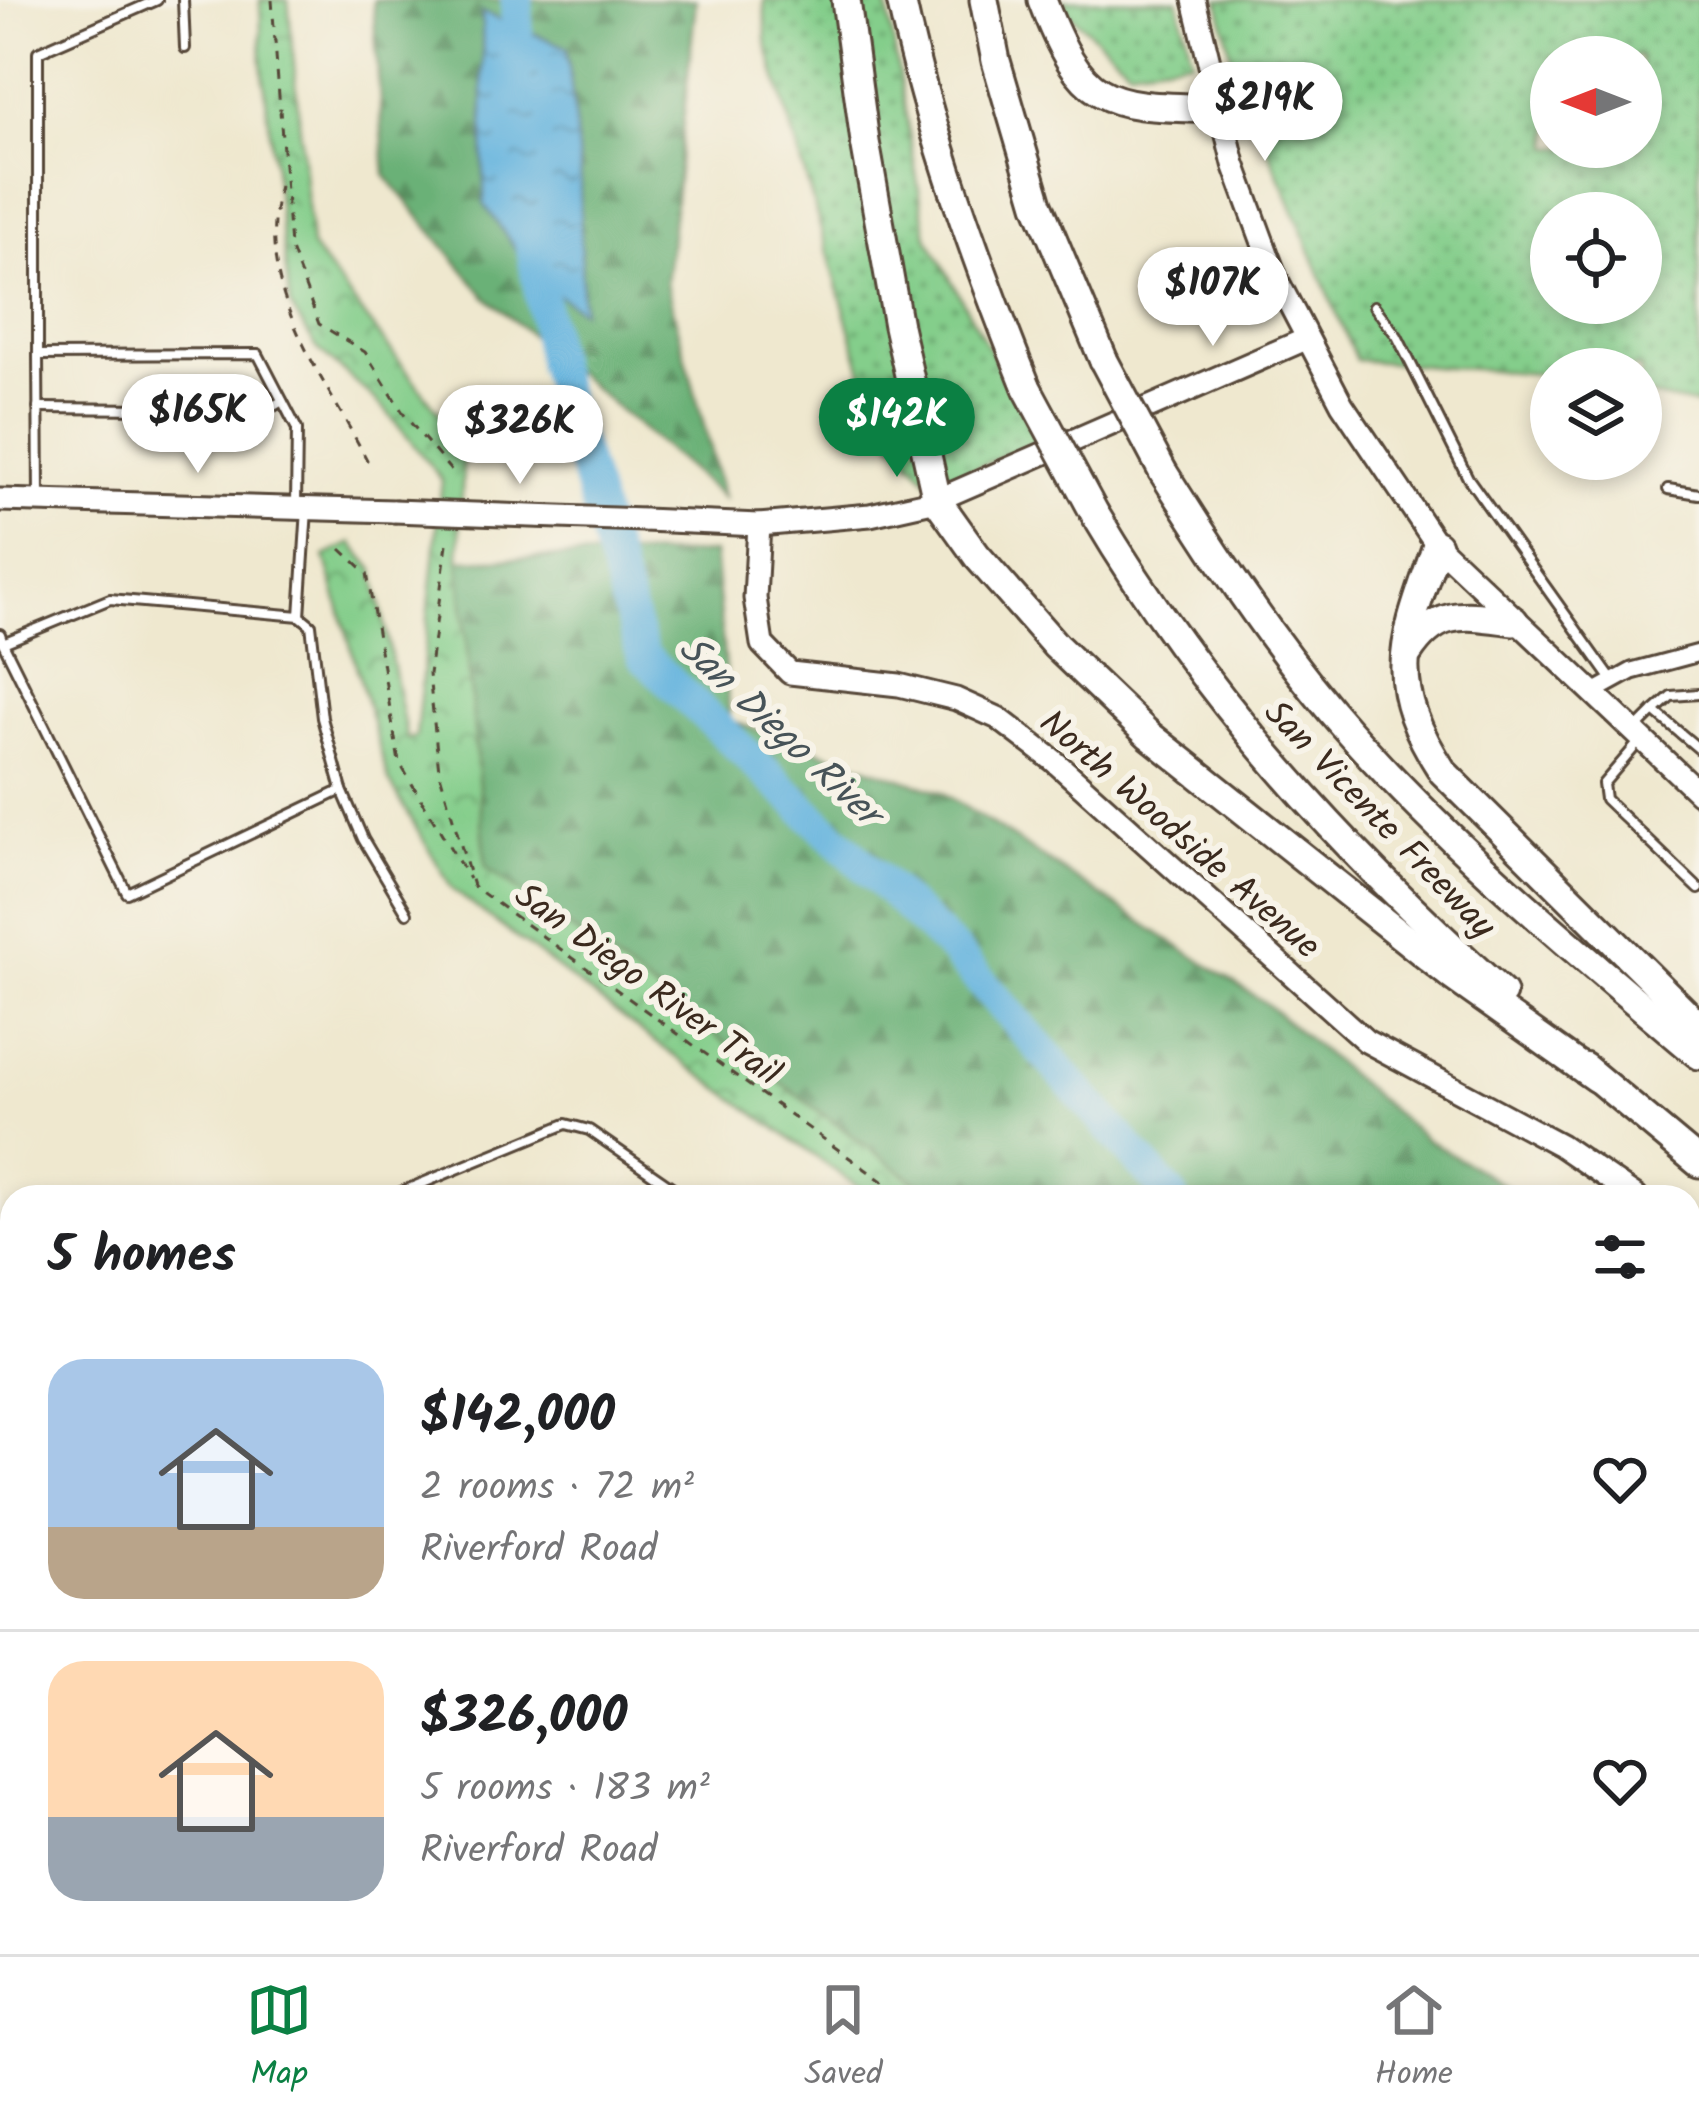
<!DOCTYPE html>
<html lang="en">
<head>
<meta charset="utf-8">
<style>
	body { margin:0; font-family:Kalam,sans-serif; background:#f2f2f2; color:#202124; height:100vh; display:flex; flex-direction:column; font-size:45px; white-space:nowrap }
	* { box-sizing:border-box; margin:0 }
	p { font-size:39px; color:#757577 }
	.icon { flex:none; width:66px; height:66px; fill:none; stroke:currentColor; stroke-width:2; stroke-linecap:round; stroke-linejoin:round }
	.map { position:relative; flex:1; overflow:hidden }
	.side { position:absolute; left:0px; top:1185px; width:1701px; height:771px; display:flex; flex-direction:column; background:#fff; border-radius:36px 36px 0 0; box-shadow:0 6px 18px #0003 }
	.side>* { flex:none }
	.needle { width:78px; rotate:270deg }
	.fabs { position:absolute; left:1530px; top:36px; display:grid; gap:24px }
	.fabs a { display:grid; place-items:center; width:132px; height:132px; border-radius:50%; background:#fff; box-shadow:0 6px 18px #0003; font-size:60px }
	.price { position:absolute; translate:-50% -102px; padding:0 27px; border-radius:42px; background:#fff; color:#222; font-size:39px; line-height:78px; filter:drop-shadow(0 3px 6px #0008) }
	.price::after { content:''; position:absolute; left:50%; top:72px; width:36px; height:27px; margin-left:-18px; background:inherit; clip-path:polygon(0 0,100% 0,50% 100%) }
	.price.current { background:#0b8043; color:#fff }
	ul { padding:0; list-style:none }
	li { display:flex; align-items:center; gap:36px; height:300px; padding:0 48px }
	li+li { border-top:3px solid #e0e0e0 }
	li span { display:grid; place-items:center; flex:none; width:336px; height:240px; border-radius:36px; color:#555 }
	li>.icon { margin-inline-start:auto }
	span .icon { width:144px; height:144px; fill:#fffc; stroke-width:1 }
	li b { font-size:51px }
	h2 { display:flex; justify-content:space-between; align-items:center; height:144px; padding:0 48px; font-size:51px }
	.dock { display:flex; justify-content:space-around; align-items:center; height:168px; border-top:3px solid #e0e0e0; background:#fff; font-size:33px; color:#757577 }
	.dock a { display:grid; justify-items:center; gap:6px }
	.dock .current { color:#0b8043 }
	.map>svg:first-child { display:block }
	.grass { fill:url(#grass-dots); stroke:#607c54; stroke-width:3; fill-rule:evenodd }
	.forest { fill:url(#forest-firs); stroke:#536e4a; stroke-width:3 }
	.park { fill:url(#park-crowns); stroke:#607c54; stroke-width:3 }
	.pitch { fill:#84ce8b; stroke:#607c54; stroke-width:3 }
	.water { fill:url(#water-ripples); stroke:#4f6e7e; stroke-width:3 }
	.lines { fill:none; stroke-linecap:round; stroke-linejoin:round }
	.river { stroke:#63b3de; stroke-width:33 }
	.lane-casing { stroke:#564639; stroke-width:14 }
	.street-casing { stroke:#564639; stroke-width:21 }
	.secondary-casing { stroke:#564639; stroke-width:27 }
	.highway-casing { stroke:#564639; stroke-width:33 }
	.path { stroke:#564639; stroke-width:3; stroke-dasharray:9 9; stroke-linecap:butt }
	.lane { stroke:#fff; stroke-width:8 }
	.street { stroke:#fff; stroke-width:15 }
	.secondary { stroke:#fff; stroke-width:21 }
	.highway { stroke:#fff; stroke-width:27 }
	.secondary-bridge-casing { stroke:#564639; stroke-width:27; stroke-linecap:butt }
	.highway-bridge-casing { stroke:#564639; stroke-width:33; stroke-linecap:butt }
	.secondary-bridge { stroke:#fff; stroke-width:21 }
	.highway-bridge { stroke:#fff; stroke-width:27 }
	.labels { text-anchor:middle; stroke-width:12; stroke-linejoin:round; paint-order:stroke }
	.street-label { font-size:36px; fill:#3b2a1e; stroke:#f7f3e8 }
	.water-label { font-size:39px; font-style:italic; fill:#475358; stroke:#f7f3e8 }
</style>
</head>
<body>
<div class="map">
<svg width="1699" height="1954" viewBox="0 0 1699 1954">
	<defs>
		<pattern id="grass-dots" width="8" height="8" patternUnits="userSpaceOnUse" patternTransform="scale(3)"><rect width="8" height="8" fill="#84ce8b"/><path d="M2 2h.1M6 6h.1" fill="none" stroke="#6da771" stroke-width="1.8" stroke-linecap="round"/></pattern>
		<pattern id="forest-firs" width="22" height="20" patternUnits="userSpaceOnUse" patternTransform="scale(3)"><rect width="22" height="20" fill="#6bb177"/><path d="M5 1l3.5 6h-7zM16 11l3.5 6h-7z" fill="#599061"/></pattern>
		<pattern id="park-crowns" width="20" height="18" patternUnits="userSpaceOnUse" patternTransform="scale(3)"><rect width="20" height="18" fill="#84ce8b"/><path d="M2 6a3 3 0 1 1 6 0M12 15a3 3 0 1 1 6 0" fill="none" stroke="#6da771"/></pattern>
		<pattern id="water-ripples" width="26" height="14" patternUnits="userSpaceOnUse" patternTransform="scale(3)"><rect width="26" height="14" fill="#63b3de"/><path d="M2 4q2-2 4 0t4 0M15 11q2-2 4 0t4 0" fill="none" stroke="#5392b3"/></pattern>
	</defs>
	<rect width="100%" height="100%" fill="#f7f3e8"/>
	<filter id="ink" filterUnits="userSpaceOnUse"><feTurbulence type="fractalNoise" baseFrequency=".00833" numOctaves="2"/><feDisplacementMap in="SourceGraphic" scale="24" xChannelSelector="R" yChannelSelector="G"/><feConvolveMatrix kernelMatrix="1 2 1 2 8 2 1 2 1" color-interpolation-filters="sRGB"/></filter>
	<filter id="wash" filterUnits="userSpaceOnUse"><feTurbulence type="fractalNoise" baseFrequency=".004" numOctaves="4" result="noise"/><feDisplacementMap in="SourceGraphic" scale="48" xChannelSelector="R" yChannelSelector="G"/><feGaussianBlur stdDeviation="2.7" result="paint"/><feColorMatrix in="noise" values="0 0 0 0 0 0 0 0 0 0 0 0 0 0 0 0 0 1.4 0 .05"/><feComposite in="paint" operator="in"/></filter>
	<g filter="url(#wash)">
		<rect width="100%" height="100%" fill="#efe8cf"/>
		<g class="grass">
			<polygon points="764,0 886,0 927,236 1039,440 934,486 878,425 766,41"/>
			<polygon points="1064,0 1178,0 1192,59 1129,68 1067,11"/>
			<path d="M1219 0H1699V406L1641 394V369H1551V375L1356 360 1233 65ZM1551 57H1641V147H1551ZM1551 213H1641V303H1551Z"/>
		</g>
		<g class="forest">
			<polygon points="373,0 696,0 666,283 723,498 486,297 385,175"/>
			<polygon points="714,553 730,721 942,792 1264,1002 1423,1137 1524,1197 936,1197 486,867 459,560"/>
			<polygon points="1689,1371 1699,1386 1699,1674 1689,1680"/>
		</g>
		<g class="park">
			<polygon points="260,0 288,0 311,247 464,445 459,560 486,867 936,1197 872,1197 647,1036 453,890 389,781 325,556 352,543 374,570 407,739 416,737 442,480 384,408 317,348 290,306 262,63"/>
			<polygon points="973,1944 1602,1944 1604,1954 974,1954"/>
		</g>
		<polygon class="pitch" points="1125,1944 1217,1944 1217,1954 1075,1954"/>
		<g class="water">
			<polygon points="482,12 567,47 580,169 582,311 539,283 484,204"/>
			<polygon points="1699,1674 1699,1926 1689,1907 1689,1680"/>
		</g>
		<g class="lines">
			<g class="river">
				<polyline points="516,70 517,0"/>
				<polyline points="531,240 554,368 643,656 953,950 1172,1197"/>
				<polyline points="1689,1528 1699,1533"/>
			</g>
		</g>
	</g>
	<g filter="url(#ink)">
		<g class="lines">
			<g class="lane-casing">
				<g id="lane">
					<polyline points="183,0 185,48"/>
					<polyline points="1374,306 1397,336 1468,478 1612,680"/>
					<polyline points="38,355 38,52 157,0"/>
					<polyline points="38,408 267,410 282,401"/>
					<polyline points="1668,489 1699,494"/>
					<polyline points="39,499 38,355 258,354 297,429 296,505"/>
					<polyline points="0,634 3,643 110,599 300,616 307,509"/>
					<polyline points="3,643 127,893 342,790 322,718 311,625 300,616"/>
					<polyline points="1654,711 1671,696 1699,694"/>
					<polyline points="1637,728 1654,711 1699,749"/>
					<polyline points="1640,741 1603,784 1605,799 1699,889"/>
					<polyline points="342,790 363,839 407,913"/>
					<polyline points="389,1197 566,1124 589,1130 686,1197"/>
					<polyline points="1689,1316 1699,1326"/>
					<polyline points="418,1944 423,1954"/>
					<polyline points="575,1944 580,1954"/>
					<polyline points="651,1944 651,1954"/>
					<polyline points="714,1944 714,1954"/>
					<polyline points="948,1944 948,1954"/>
				</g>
			</g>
			<g class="street-casing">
				<g id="street">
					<polyline points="1592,693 1632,671 1699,653"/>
					<polyline points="0,1643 12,1660"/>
					<polyline points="0,1747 12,1746"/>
				</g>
			</g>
			<g class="secondary-casing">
				<g id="secondary">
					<polyline points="1194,0 1234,164 1276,278 1342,404 1437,545 1699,793"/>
					<polyline points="0,500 394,511"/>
					<polyline points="644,520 759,525 870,515 937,500 1306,339"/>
					<polyline points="759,525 755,598 762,644 790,673 899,685 956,699 998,718 1053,760 1366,1041 1560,1145 1636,1197"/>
					<polyline points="1689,1236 1699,1244"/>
					<polyline points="0,1373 12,1385"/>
					<polyline points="0,1427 12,1439"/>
					<polyline points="256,1944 259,1954"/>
					<polyline points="297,1944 299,1954"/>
				</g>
			</g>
			<g class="highway-casing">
				<g id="highway">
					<polyline points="846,0 865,142 898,326 937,500 977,556 1056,646 1149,735 1452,976 1596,1078"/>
					<path d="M901 0C930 134 976 260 1027 388"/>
					<polyline points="984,0 996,61 1038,204 1104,361"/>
					<path d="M1042 0C1085 113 1110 105 1221 109"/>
					<path d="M1163 472C1215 555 1268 636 1331 711 1440 839 1571 947 1699 1055"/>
					<path d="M1095 514C1205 699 1342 849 1502 993"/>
					<path d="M1437 545C1404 641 1383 680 1443 772L1699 1026"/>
					<path d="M1408 653C1438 607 1465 615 1514 621"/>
					<polyline points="1584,1067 1699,1163"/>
				</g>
			</g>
			<g class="path">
				<polyline points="272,0 290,247 319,324 365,352 405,416 453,473"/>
				<path d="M280 186C252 289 323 374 367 460L362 468"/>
				<polyline points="447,544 429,674 439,771 473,886 904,1197"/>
				<polyline points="341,549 367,573 399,762 469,879"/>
				<polyline points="1563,1944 1564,1954"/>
			</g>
			<use href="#lane" class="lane"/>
			<use href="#street" class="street"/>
			<use href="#secondary" class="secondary"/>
			<use href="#highway" class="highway"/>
			<g class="secondary-bridge-casing">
				<polyline id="secondary-bridge" points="394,511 644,520"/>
			</g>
			<g class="highway-bridge-casing">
				<g id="highway-bridge">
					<polyline points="1104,361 1163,472"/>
					<polyline points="1027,388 1095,514"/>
				</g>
			</g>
			<use href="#secondary-bridge" class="secondary-bridge"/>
			<use href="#highway-bridge" class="highway-bridge"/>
		</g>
	</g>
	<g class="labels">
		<g class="street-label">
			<text transform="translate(1381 818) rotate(46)" y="13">San Vicente Freeway</text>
			<text transform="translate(1181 833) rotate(41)" y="13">North Woodside Avenue</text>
			<text transform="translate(649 983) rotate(36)" y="13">San Diego River Trail</text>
		</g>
		<g class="water-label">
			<text transform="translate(781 729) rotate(43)" y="14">San Diego River</text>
		</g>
	</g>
</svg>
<div class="fabs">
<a><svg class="needle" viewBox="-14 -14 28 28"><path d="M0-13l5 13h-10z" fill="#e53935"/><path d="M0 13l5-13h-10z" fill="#757577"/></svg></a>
<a><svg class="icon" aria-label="locate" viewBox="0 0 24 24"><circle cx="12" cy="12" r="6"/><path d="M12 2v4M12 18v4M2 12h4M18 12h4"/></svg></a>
<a><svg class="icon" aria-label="layers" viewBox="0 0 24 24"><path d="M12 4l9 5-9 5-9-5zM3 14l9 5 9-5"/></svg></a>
</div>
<b class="price" style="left:1265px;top:164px">$219K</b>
<b class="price" style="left:1213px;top:349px">$107K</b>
<b class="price" style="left:198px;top:476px">$165K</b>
<b class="price current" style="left:897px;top:480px">$142K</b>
<b class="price" style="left:520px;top:487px">$326K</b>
<section class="side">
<h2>5 homes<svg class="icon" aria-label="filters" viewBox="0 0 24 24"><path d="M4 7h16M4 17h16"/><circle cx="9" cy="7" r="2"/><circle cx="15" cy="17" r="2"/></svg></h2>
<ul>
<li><span style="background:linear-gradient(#a9c7e8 70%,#b9a48a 0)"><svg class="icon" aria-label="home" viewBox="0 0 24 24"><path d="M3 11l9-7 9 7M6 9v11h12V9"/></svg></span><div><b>$142,000</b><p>2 rooms · 72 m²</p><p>Riverford Road</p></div><svg class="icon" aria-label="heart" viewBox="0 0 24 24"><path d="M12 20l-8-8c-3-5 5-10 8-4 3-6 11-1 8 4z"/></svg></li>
<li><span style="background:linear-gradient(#ffd9b3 65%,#9aa5b1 0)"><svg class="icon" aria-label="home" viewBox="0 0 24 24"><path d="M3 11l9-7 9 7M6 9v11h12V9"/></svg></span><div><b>$326,000</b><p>5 rooms · 183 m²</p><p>Riverford Road</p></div><svg class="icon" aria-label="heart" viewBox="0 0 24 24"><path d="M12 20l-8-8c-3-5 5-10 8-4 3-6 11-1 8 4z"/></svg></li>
</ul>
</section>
</div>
<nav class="dock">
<a class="current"><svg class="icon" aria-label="map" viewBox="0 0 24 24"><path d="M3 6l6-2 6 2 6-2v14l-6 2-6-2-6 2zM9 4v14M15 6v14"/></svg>Map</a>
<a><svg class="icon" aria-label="saved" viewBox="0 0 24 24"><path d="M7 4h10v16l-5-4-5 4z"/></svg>Saved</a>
<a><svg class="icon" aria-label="home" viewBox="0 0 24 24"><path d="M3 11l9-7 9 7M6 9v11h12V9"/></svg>Home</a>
</nav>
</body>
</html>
